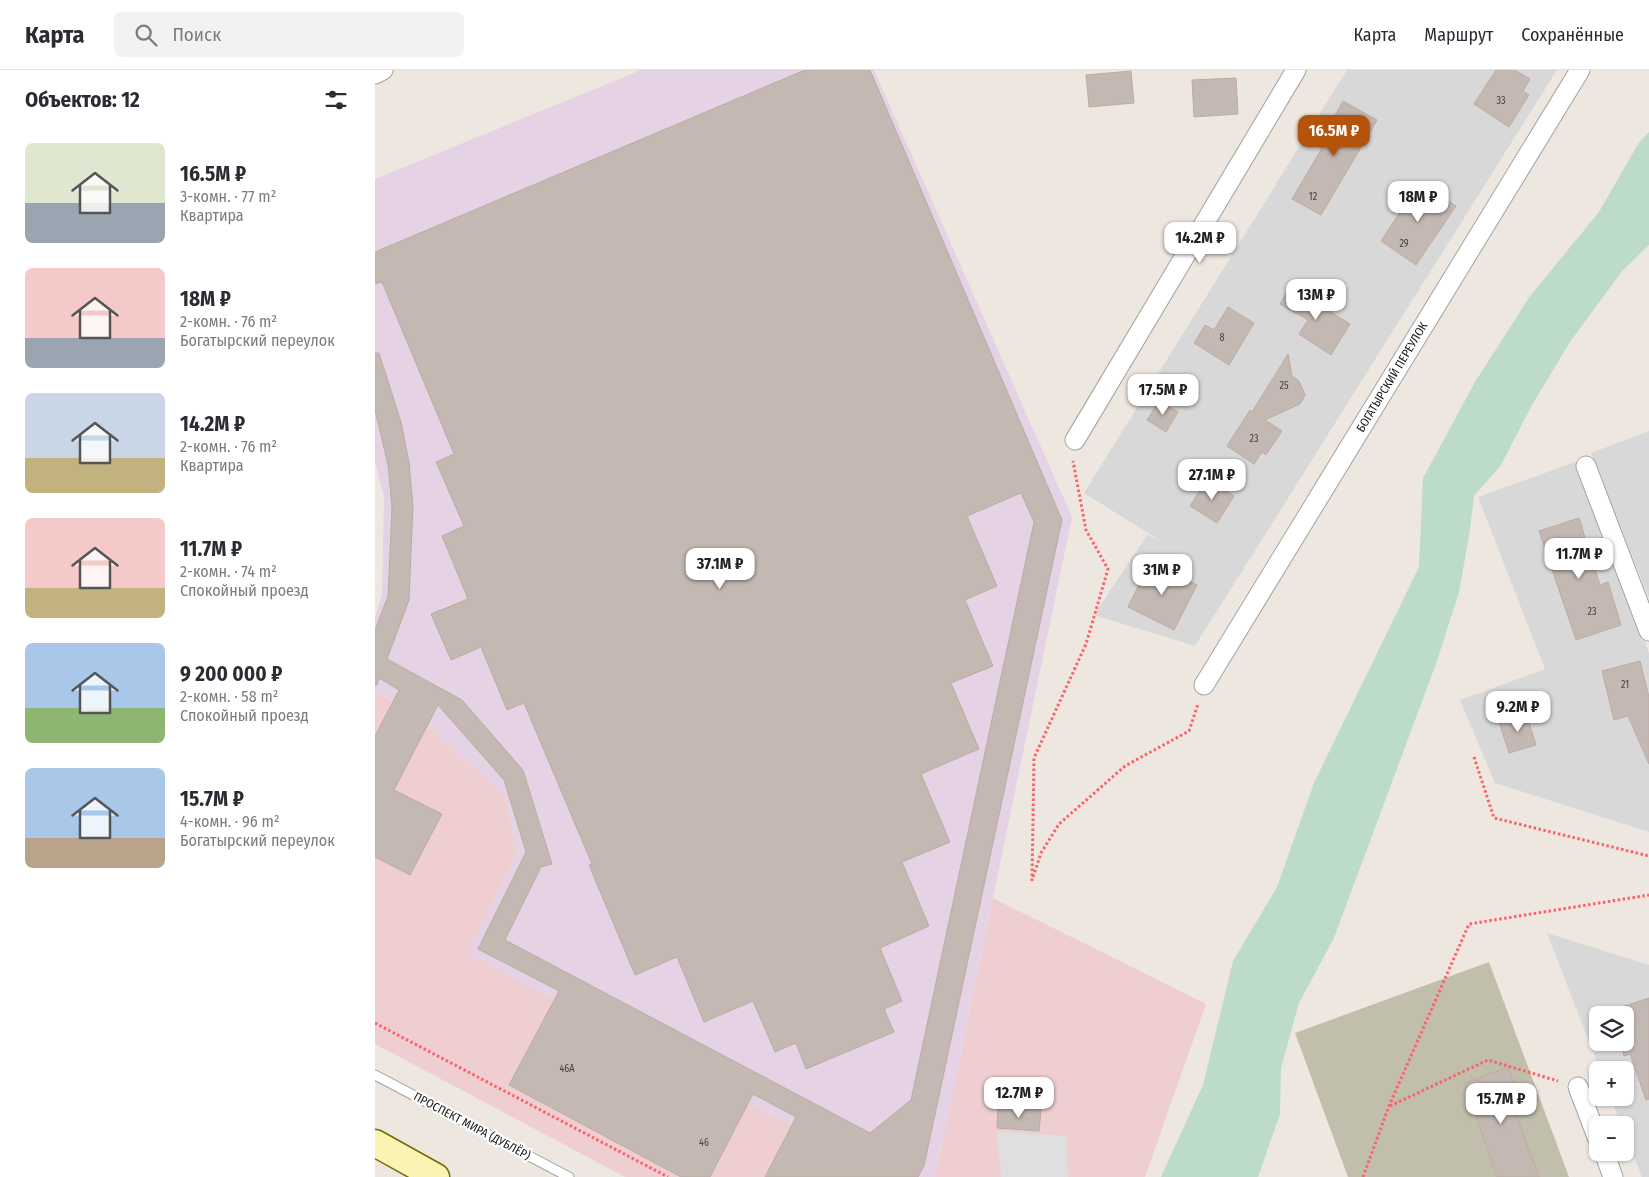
<!DOCTYPE html>
<html lang="ru">
<head>
<meta charset="utf-8">
<style>
	body { margin:0; font-family:"Fira Sans Condensed",sans-serif; background:#f2f2f3; color:#2b2b33; height:100vh; display:flex; flex-direction:column; font-size:19px; white-space:nowrap }
	* { box-sizing:border-box; margin:0 }
	p { font-size:16px; color:#7c7c81 }
	.icon { flex:none; width:28px; height:28px; fill:none; stroke:currentColor; stroke-width:2; stroke-linecap:round; stroke-linejoin:round }
	.map { position:relative; flex:1; overflow:hidden }
	.panel { display:flex; flex-direction:column; background:#fff; width:375px }
	.panel>* { flex:none }
	.buttons { position:absolute; left:1214px; top:936px; display:grid; gap:10px }
	.buttons a { display:grid; place-items:center; width:45px; height:45px; border-radius:8px; background:#fff; box-shadow:0 1px 4px #0004; font-size:25px }
	.price { position:absolute; translate:-50% -42px; padding:0 11px; border-radius:10px; background:#fff; color:#222; font-size:16px; line-height:32px; filter:drop-shadow(0 1px 2px #0008) }
	.price::after { content:''; position:absolute; left:50%; top:30px; width:15px; height:11px; margin-left:-8px; background:inherit; clip-path:polygon(0 0,100% 0,50% 100%) }
	.price.on { background:#b45309; color:#fff }
	ul { padding:0; list-style:none }
	li { display:flex; align-items:center; gap:15px; height:125px; padding:0 25px }
	li span { display:grid; place-items:center; flex:none; width:140px; height:100px; border-radius:8px; color:#555 }
	li>.icon { margin-inline-start:auto }
	span .icon { width:60px; height:60px; fill:#fffc; stroke-width:1 }
	li b { font-size:21px }
	h2 { display:flex; justify-content:space-between; align-items:center; height:60px; padding:0 25px; font-size:21px }
	header { display:flex; align-items:center; gap:30px; box-sizing:border-box; height:70px; padding:0 25px; background:#fff; border-bottom:1px solid #e1e1e2 }
	header strong { font-size:24px }
	nav { display:flex; gap:28px; margin-inline-start:auto; font-size:18px }
	.search { width:350px; height:45px; background:#f2f2f3; display:flex; align-items:center; gap:12px; box-sizing:border-box; padding:0 18px; border-radius:8px; color:#7c7c81; font-size:19px }
	main { display:flex; flex:1; min-height:0 }
	.map>svg:first-child { display:block }
	.residential { fill:#d9d8d8; fill-rule:evenodd }
	.commercial { fill:#efced1 }
	.industrial { fill:#e6d2e5 }
	.construction { fill:#c1beac }
	.wetland { fill:#bcdbc8 }
	.parking { fill:#dfdfdf }
	.building { fill:#c4b8b3; stroke:#beaba2 }
	.lines { fill:none; stroke-linecap:round; stroke-linejoin:round }
	.lane-casing { stroke:#a2a2a2; stroke-width:11 }
	.street-casing { stroke:#a2a2a2; stroke-width:21 }
	.secondary-casing { stroke:#706c03; stroke-width:29 }
	.path { stroke:#fb6269; stroke-width:3; stroke-dasharray:2.5 2.5; stroke-linecap:butt }
	.lane { stroke:#fff; stroke-width:9 }
	.street { stroke:#fff; stroke-width:19 }
	.secondary { stroke:#faf3b1; stroke-width:26 }
	.labels { text-anchor:middle; stroke-width:4.5; stroke-linejoin:round; paint-order:stroke }
	.number-label { font-size:10px; fill:#454241 }
	.street-label { font-size:12px; fill:#1b1b1b; stroke:#fff }
</style>
</head>
<body>
<header>
<strong>Карта</strong>
<div class="search"><svg class="icon" aria-label="search" viewBox="0 0 24 24"><circle cx="10" cy="10" r="6"/><path d="M15 15l6 6"/></svg>Поиск</div>
<nav><a>Карта</a><a>Маршрут</a><a>Сохранённые</a></nav>
</header>
<main>
<section class="panel">
<h2>Объектов: 12<svg class="icon" aria-label="filters" viewBox="0 0 24 24"><path d="M4 7h16M4 17h16"/><circle cx="9" cy="7" r="2"/><circle cx="15" cy="17" r="2"/></svg></h2>
<ul>
<li><span style="background:linear-gradient(#dfe7d0 60%,#9aa5b1 0)"><svg class="icon" aria-label="home" viewBox="0 0 24 24"><path d="M3 11l9-7 9 7M6 9v11h12V9"/></svg></span><div><b>16.5M ₽</b><p>3-комн. · 77 m²</p><p>Квартира</p></div></li>
<li><span style="background:linear-gradient(#f6c9c9 70%,#9aa5b1 0)"><svg class="icon" aria-label="home" viewBox="0 0 24 24"><path d="M3 11l9-7 9 7M6 9v11h12V9"/></svg></span><div><b>18M ₽</b><p>2-комн. · 76 m²</p><p>Богатырский переулок</p></div></li>
<li><span style="background:linear-gradient(#c9d6e8 65%,#c2b280 0)"><svg class="icon" aria-label="home" viewBox="0 0 24 24"><path d="M3 11l9-7 9 7M6 9v11h12V9"/></svg></span><div><b>14.2M ₽</b><p>2-комн. · 76 m²</p><p>Квартира</p></div></li>
<li><span style="background:linear-gradient(#f6c9c9 70%,#c2b280 0)"><svg class="icon" aria-label="home" viewBox="0 0 24 24"><path d="M3 11l9-7 9 7M6 9v11h12V9"/></svg></span><div><b>11.7M ₽</b><p>2-комн. · 74 m²</p><p>Спокойный проезд</p></div></li>
<li><span style="background:linear-gradient(#a9c7e8 65%,#8fb573 0)"><svg class="icon" aria-label="home" viewBox="0 0 24 24"><path d="M3 11l9-7 9 7M6 9v11h12V9"/></svg></span><div><b>9 200 000 ₽</b><p>2-комн. · 58 m²</p><p>Спокойный проезд</p></div></li>
<li><span style="background:linear-gradient(#a9c7e8 70%,#b9a48a 0)"><svg class="icon" aria-label="home" viewBox="0 0 24 24"><path d="M3 11l9-7 9 7M6 9v11h12V9"/></svg></span><div><b>15.7M ₽</b><p>4-комн. · 96 m²</p><p>Богатырский переулок</p></div></li>
</ul>
</section>
<div class="map">
<svg width="1274" height="1107" viewBox="0 0 1274 1107">
	<rect width="100%" height="100%" fill="#ede7e0"/>
	<g class="residential">
		<polygon points="972,0 1182,0 820,576 719,545 772,465 783,469 709,423"/>
		<polygon points="1274,361 1274,528 1216,383"/>
		<polygon points="1200,392 1274,583 1274,762 1120,713 1085,630 1170,599 1103,427"/>
		<path d="M1172 863 1274 895V1107H1267L1250 1064V1055H1246L1236 1028H1250V1000H1225ZM1222 945H1250V972H1222Z"/>
	</g>
	<g class="commercial">
		<polygon points="0,621 42,645 130,727 142,784 93,883 514,1107 250,1107 0,974"/>
		<polygon points="618,828 831,934 770,1107 560,1107"/>
	</g>
	<polygon class="industrial" points="266,0 499,0 697,447 560,1107 514,1107 92,883 142,784 130,727 42,645 0,621 0,548 7,524 9,427 0,392 0,109"/>
	<polygon class="construction" points="1114,892 1194,1107 973,1107 920,963"/>
	<polygon class="wetland" points="1274,62 1274,175 1247,201 1195,272 1157,335 1126,395 1099,426 1094,466 1084,522 1062,591 959,868 924,933 906,998 905,1044 883,1107 786,1107 828,1015 858,891 902,817 939,713 1044,497 1048,408 1100,312 1155,226 1224,142 1263,74"/>
	<polygon class="parking" points="622,1061 691,1066 693,1107 626,1107"/>
	<g class="building">
		<polygon points="430,0 495,0 687,450 549,1096 543,1107 390,1107 421,1047 378,1024 335,1107 306,1107 134,1015 184,921 103,879 151,782 129,710 63,635 19,720 67,744 35,805 0,787 0,666 24,620 4,608 2,615 0,615 0,560 13,526 17,437 13,395 0,340 0,283 4,283 26,352 34,392 38,436 34,530 12,589 87,630 148,700 177,794 166,797 130,870 495,1063 536,1030 659,452 646,423 592,446 622,516 590,530 618,596 576,613 604,679 546,704 575,772 527,792 554,856 505,878 527,931 509,939 519,962 431,999 421,973 400,982 378,931 329,952 302,887 260,905 214,795 217,794 149,633 132,640 106,577 76,590 56,544 93,529 67,466 89,456 61,392 79,384 7,212 0,214 0,182"/>
		<polygon points="1121,0 1140,0 1155,9 1148,21 1154,25 1134,57 1099,34"/>
		<polygon points="756,1 759,33 714,37 711,5"/>
		<polygon points="861,8 863,44 819,47 817,10"/>
		<polygon points="968,31 1002,50 946,145 917,129 947,78 943,76"/>
		<polygon points="1045,112 1081,136 1041,195 1006,171"/>
		<polygon points="915,217 975,254 956,285 924,264 933,250 905,234"/>
		<polygon points="853,237 879,253 854,295 819,273 830,255 839,260"/>
		<polygon points="913,284 917,306 924,311 930,325 925,334 890,350 907,361 891,385 887,382 879,394 852,376 875,340 877,342"/>
		<polygon points="784,331 803,342 791,362 772,350"/>
		<polygon points="832,409 859,426 842,453 815,436"/>
		<polygon points="1204,448 1225,515 1233,512 1246,555 1201,570 1164,461"/>
		<polygon points="775,492 822,515 799,560 753,537"/>
		<polygon points="1265,591 1274,627 1274,694 1253,646 1239,650 1227,601"/>
		<polygon points="1151,643 1161,675 1134,683 1124,652"/>
		<polygon points="1274,928 1274,1029 1271,1030 1255,984 1249,986 1245,972 1250,972 1250,945 1236,945 1235,941"/>
		<polygon points="1133,997 1141,1020 1133,1023 1164,1107 1122,1107 1090,1013"/>
		<polygon points="623,1036 666,1040 664,1061 622,1058"/>
	</g>
	<g class="lines">
		<g class="lane-casing">
			<polyline id="lane" points="0,1005 194,1107"/>
		</g>
		<g class="street-casing">
			<g id="street">
				<polyline points="0,4 8,0"/>
				<polyline points="700,370 921,0"/>
				<polyline points="1211,396 1274,561"/>
				<polyline points="829,615 1205,0"/>
				<polyline points="1203,1017 1222,1067"/>
				<polyline points="1229,1082 1238,1107"/>
			</g>
		</g>
		<g class="secondary-casing">
			<polyline id="secondary" points="0,1073 61,1107"/>
		</g>
		<g class="path">
			<polyline points="1099,687 1119,748 1274,786"/>
			<polyline points="658,807 666,783 684,754 750,696 814,661 823,634"/>
			<polyline points="657,811 659,688 711,574 733,499 711,460 698,391"/>
			<polyline points="0,953 293,1107"/>
			<polyline points="1015,1036 1113,990 1183,1011"/>
			<polyline points="988,1107 1014,1036 1094,854 1274,825"/>
		</g>
		<use href="#lane" class="lane"/>
		<use href="#street" class="street"/>
		<use href="#secondary" class="secondary"/>
	</g>
	<g class="labels">
		<g class="number-label">
			<text x="1126" y="34">33</text>
			<text x="938" y="130">12</text>
			<text x="1029" y="177">29</text>
			<text x="847" y="271">8</text>
			<text x="909" y="319">25</text>
			<text x="879" y="372">23</text>
			<text x="1217" y="545">23</text>
			<text x="1250" y="618">21</text>
			<text x="192" y="1002">46А</text>
			<text x="329" y="1076">46</text>
		</g>
		<g class="street-label">
			<text transform="translate(1017 307) rotate(-59)" y="4">БОГАТЫРСКИЙ ПЕРЕУЛОК</text>
			<text transform="translate(97 1056) rotate(28)" y="4">ПРОСПЕКТ МИРА (ДУБЛЁР)</text>
		</g>
	</g>
</svg>
<div class="buttons">
<a><svg class="icon" aria-label="layers" viewBox="0 0 24 24"><path d="M12 4l9 5-9 5-9-5zM3 14l9 5 9-5"/></svg></a>
<a>+</a>
<a>−</a>
</div>
<b class="price on" style="left:959px;top:87px">16.5M ₽</b>
<b class="price" style="left:1043px;top:153px">18M ₽</b>
<b class="price" style="left:825px;top:194px">14.2M ₽</b>
<b class="price" style="left:941px;top:251px">13M ₽</b>
<b class="price" style="left:788px;top:346px">17.5M ₽</b>
<b class="price" style="left:837px;top:431px">27.1M ₽</b>
<b class="price" style="left:1204px;top:510px">11.7M ₽</b>
<b class="price" style="left:345px;top:520px">37.1M ₽</b>
<b class="price" style="left:787px;top:526px">31M ₽</b>
<b class="price" style="left:1143px;top:663px">9.2M ₽</b>
<b class="price" style="left:644px;top:1049px">12.7M ₽</b>
<b class="price" style="left:1126px;top:1055px">15.7M ₽</b>
</div>
</main>
</body>
</html>
